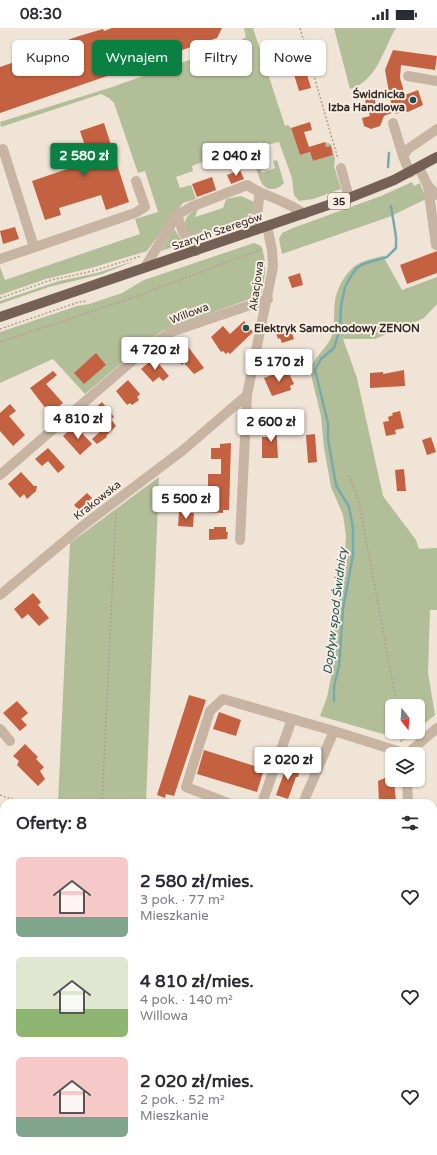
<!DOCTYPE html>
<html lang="pl">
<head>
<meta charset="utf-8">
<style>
	body { margin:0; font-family:"Varela Round",sans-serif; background:#f2f2f3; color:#2b2b33; height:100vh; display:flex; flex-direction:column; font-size:15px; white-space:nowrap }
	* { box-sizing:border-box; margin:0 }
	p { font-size:13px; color:#7c7c81 }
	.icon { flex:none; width:22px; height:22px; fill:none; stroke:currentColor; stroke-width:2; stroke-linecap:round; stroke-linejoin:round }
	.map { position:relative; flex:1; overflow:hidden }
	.details { position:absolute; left:0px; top:771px; width:437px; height:356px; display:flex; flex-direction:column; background:#fff; border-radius:12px 12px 0 0; box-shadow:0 1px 3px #0004 }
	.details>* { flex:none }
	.top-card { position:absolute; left:12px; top:12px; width:413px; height:36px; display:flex; gap:8px }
	.needle { width:26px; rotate:163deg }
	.buttons { position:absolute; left:385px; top:671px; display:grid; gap:8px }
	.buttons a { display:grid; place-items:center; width:40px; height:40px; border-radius:6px; background:#fff; box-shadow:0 1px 3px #0004; font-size:20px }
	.price { position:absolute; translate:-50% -34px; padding:0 9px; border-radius:4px; background:#fff; color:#222; font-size:13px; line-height:26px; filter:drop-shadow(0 1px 2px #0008) }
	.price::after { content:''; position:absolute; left:50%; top:24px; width:12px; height:9px; margin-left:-6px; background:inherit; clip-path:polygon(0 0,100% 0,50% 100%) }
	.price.current { background:#0b8043; color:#fff }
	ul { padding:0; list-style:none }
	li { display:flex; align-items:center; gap:12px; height:100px; padding:0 16px }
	li span { display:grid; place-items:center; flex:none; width:112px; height:80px; border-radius:6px; color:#555 }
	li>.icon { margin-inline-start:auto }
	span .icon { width:48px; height:48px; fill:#fffc; stroke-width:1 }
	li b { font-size:17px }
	h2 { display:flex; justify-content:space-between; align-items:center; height:48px; padding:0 16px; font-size:17px }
	.tag { padding:0 14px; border-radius:6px; background:#fff; box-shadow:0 1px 3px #0004; font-size:14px; line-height:36px }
	.tag.current { background:#0b8043; color:#fff }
	.status { display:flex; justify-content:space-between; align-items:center; height:28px; padding:0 20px; background:#fff; direction:ltr }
	.status svg { height:11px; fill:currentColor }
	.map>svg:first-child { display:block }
	.green { fill:#b1be98 }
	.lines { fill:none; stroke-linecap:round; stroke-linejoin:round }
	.stream { stroke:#77aaac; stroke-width:2.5 }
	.building { fill:#c46141 }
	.path { stroke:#b39e8e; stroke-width:1.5; stroke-dasharray:2 2; stroke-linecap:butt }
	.minor { stroke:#c8b4a3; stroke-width:10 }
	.major { stroke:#756056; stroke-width:10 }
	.poi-dot { fill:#1c4f53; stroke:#f8eee3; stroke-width:1.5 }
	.labels { text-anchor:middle; stroke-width:4; stroke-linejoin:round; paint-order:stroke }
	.shield { fill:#f8eee3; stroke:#6e645e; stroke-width:1 }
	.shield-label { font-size:10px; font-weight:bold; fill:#332925 }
	.poi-label { font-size:11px; font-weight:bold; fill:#332925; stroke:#f8eee3; text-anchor:end }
	.street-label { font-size:11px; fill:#332925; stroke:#f8eee3 }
	.water-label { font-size:12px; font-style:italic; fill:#1c4f53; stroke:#f8eee3 }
</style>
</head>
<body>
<div class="status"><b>08:30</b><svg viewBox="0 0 49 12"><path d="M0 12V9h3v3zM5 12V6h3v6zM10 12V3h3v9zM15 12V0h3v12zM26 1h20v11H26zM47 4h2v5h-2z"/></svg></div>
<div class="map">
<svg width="437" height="1127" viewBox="0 0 437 1127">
	<rect width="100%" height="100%" fill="#f0e4d7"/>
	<g class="green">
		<polygon points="244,0 253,0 285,98 288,97 291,100 300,127 310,124 313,133 333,127 331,118 326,119 325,114 331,116 335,131 334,138 341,161 313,171 299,173 294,167 292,150 279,114 262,118 261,114 241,121 242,125 234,128 231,121 204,131 206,138 204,139 202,134 192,138 193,143 176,149 180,160 191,157 196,171 183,175 147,223 91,240 46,251 0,267 0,239 5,252 140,206 135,191 158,184 145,143 138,145 114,75 109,70 101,66 1,99 0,94 109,60 235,16 246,9"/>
		<path d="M334 0H396C383 22 377 53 350 61Z"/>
		<path d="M277 132 284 155C281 158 277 161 273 161 261 162 259 148 256 140L259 138 262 145 275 140 273 133Z"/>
		<polygon points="412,154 414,158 420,155 426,171 389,189 282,226 279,211 282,205 293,200 381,168"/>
		<path d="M241 168 254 174 252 192 192 212C184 198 180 189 198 181L195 189 223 180 226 171Z"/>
		<polygon points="174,201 184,215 161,223"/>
		<path d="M254 215 261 218C268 236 265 249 261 267L164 302 146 314 85 366 53 331 0 355V304L77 278 89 276 122 265 144 252Z"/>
		<path d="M383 228 402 262 437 249V276L424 290 375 311H343L357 350 383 468 416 512 419 521 437 520V582H430L428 645 435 687 418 701V678H392V704H414L404 712 320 688 327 669 332 644 335 592 344 539 346 508 343 487 331 459 324 420 321 388 310 343C313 330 325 322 331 310 336 298 333 285 335 273 337 259 348 239 362 234 369 231 376 230 383 228Z"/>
		<polygon points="137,232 102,246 49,259 0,276 0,273 59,253 97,245"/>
		<polygon points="159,449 146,775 58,775 70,515"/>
	</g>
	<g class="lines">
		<g class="stream">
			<polyline points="388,139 389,125"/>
			<polyline points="334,673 334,658 339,638 343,581 353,527 353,500 349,479 336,457 328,411 328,395 315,342 321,331 334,320 340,300 341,278 345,259 351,248 357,240 363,236 387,229 396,220 396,209 391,178"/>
			<polyline points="364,1123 365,1127"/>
		</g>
	</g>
	<g class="building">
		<polygon points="112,0 222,0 217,10 0,85 0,39 52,21 51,18 79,8 103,1 104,3"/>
		<polygon points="298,17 311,60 299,63 286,20"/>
		<polygon points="393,22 437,28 435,42 401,37 400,50 405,67 418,62 423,77 408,84 404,83 396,86 394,84 384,88 380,98 371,101 364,98 362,90 370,88 365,72 374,69 377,80 391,75 385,42"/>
		<polygon points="310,94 312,102 304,104 309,119 325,114 326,119 331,118 333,127 313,133 310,124 300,127 291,100"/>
		<polygon points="104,95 129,174 106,182 101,167 59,180 61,187 45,192 32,153 73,139 68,123 85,118 80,103"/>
		<polygon points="240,142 244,151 231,156 227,147"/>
		<polygon points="212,149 216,162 197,169 192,156"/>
		<polygon points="15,199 19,211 3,216 0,203"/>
		<polygon points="437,223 437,245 407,256 400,237"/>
		<polygon points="300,245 303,257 292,260 288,249"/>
		<polygon points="244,293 253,304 230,326 228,324 226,326 223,323 221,324 211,309 223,298 230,306"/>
		<polygon points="281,296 282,298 289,296 294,311 282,315 280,310 278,311 274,299"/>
		<polygon points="183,312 204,340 194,346 184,335 182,337 170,323"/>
		<polygon points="96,325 106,337 84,356 74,345"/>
		<polygon points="154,330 169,348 163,353 159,349 153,354 141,341"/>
		<polygon points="287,341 294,356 290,358 291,362 272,368 264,350"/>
		<polygon points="404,342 405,358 370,360 370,345 383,344 383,346"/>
		<polygon points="53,343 57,347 46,356 63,375 50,386 30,360"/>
		<polygon points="128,352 140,366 137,369 139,372 132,377 130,375 127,377 116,363"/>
		<polygon points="102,374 114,389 111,391 116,398 106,408 107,409 97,416 92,411 103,401 89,385"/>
		<polygon points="10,376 16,383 9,388 25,407 13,418 0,403 0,385"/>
		<polygon points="400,383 404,400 395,402 396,406 386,408 383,394 389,393 388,389 393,387 392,385"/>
		<polygon points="269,392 276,392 278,430 262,430 262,409 270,409"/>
		<polygon points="75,397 92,416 80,427 63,408"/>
		<polygon points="315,406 317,434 308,435 306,407"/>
		<polygon points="431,409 436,424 427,427 422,412"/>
		<polygon points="231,415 229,482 223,482 223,485 208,484 208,446 221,446 221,431 211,431 211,420 220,420 220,416"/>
		<polygon points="48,420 65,439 58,445 48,433 42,438 35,431"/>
		<polygon points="404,441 406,463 397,463 395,442"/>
		<polygon points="21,444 34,458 37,458 36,463 27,471 24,466 20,470 8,456"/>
		<polygon points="174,458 183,459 182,479 169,478 169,464 174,464"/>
		<polygon points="87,465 92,470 79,482 74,477"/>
		<polygon points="179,484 194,485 193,499 178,498"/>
		<polygon points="214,499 226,499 226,504 228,504 227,511 209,512 209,501 214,501"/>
		<polygon points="33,565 41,574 38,577 49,590 39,598 28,586 22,591 14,581"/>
		<polygon points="189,667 206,672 174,768 166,766 165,770 157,767"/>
		<polygon points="17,673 28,685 21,691 27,697 20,703 3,685"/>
		<polygon points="219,684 241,692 236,708 213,701"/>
		<polygon points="25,716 38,729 36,731 44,739 40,743 45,751 38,758 17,737 19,733 13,728"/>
		<polygon points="204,722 264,741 257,764 197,746"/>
		<polygon points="285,736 300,741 298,749 296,749 288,771 276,767 284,745 282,744"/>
		<polygon points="392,747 392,752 394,752 396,774 379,775 378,753"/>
	</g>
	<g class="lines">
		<g class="path">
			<polyline points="300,0 338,131"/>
			<polyline points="0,270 51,252 93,243 141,228"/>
			<polyline points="0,301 79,274 87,273"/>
			<polyline points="0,314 129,271 262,221"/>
			<polyline points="349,447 359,474 397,678"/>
			<polyline points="401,714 402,704"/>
			<polyline points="0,767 24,775"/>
			<polyline points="102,775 116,484"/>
			<polyline points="327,1127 328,1123"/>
		</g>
		<g class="minor">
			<polyline points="408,48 437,53"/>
			<polyline points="393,95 403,128"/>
			<polyline points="3,121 34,219"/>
			<polyline points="243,128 263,120"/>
			<polyline points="341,140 349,170"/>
			<polyline points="419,140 428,158 437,167"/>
			<polyline points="410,145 403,128 408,121 437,101"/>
			<polyline points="428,158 436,217"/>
			<polyline points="177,187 183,204 196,223"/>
			<path d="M247 205C257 192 259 181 259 165"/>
			<polyline points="0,231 135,185 145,179 136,153"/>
			<path d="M145 239 177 187 191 179 247 157C265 169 287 172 304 186"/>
			<polyline points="0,447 147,320 171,304 268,271"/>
			<polyline points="240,512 247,367 273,239 272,222 267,198"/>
			<polyline points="0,567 85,496 182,423 247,367"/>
			<polyline points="0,701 10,713"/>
			<polyline points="407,726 437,700"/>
			<polyline points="407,752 408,775"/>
			<polyline points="228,775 186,759 210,683 223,671 334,703"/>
			<polyline points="262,775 292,691"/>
			<polyline points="303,775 334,703 407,726"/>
			<polyline points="394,1127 394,1123"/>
		</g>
		<polyline class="major" points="0,289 349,170 394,152 437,129"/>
	</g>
	<g class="poi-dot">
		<circle cx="413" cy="72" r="4"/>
		<circle cx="246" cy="300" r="4"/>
	</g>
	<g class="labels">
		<rect class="shield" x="328" y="165" width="22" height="16" rx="3"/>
		<g class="shield-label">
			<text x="339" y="177">35</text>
		</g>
		<g class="poi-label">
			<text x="405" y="70">Świdnicka<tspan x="405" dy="13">Izba Handlowa</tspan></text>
			<text x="254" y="304" text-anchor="start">Elektryk Samochodowy ZENON</text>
		</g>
		<g class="street-label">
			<text transform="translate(217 203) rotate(-19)" y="4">Szarych Szeregów</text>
			<text transform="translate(256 258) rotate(-82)" y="4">Akacjowa</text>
			<text transform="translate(189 285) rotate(-21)" y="4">Willowa</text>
			<text transform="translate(97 472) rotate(-38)" y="4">Krakowska</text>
		</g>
		<g class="water-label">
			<text transform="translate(335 583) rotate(-83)" y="4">Dopływ spod Świdnicy</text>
		</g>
	</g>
</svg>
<div class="buttons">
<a><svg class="needle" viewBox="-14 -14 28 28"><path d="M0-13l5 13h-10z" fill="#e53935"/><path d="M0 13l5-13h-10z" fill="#7c7c81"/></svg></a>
<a><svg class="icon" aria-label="layers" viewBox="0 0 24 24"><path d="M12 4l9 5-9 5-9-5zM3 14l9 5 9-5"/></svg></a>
</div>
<b class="price current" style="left:84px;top:149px">2 580 zł</b>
<b class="price" style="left:236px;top:149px">2 040 zł</b>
<b class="price" style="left:155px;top:343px">4 720 zł</b>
<b class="price" style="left:279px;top:355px">5 170 zł</b>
<b class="price" style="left:78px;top:412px">4 810 zł</b>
<b class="price" style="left:271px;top:415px">2 600 zł</b>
<b class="price" style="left:186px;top:492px">5 500 zł</b>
<b class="price" style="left:288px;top:753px">2 020 zł</b>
<div class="top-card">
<a class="tag">Kupno</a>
<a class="tag current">Wynajem</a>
<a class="tag">Filtry</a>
<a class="tag">Nowe</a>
</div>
<section class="details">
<h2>Oferty: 8<svg class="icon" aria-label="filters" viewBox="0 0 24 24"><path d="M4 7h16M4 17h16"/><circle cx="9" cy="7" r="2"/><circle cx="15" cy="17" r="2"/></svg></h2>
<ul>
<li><span style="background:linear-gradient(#f6c9c9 75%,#7fa58c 0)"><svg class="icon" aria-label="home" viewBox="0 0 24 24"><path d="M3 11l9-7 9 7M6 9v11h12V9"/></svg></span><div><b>2 580 zł/mies.</b><p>3 pok. · 77 m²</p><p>Mieszkanie</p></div><svg class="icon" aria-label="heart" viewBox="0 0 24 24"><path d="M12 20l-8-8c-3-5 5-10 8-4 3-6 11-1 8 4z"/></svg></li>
<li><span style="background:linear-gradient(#dfe7d0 65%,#8fb573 0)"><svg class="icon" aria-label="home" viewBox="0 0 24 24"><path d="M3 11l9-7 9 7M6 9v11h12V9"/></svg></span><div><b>4 810 zł/mies.</b><p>4 pok. · 140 m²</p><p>Willowa</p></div><svg class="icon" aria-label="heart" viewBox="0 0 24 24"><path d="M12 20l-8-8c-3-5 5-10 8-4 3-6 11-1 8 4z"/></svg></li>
<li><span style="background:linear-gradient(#f6c9c9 75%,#7fa58c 0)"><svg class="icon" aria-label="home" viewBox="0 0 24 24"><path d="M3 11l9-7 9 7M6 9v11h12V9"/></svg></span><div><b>2 020 zł/mies.</b><p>2 pok. · 52 m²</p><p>Mieszkanie</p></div><svg class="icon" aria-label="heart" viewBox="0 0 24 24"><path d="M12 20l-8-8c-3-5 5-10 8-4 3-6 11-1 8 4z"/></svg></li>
</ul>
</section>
</div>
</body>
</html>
